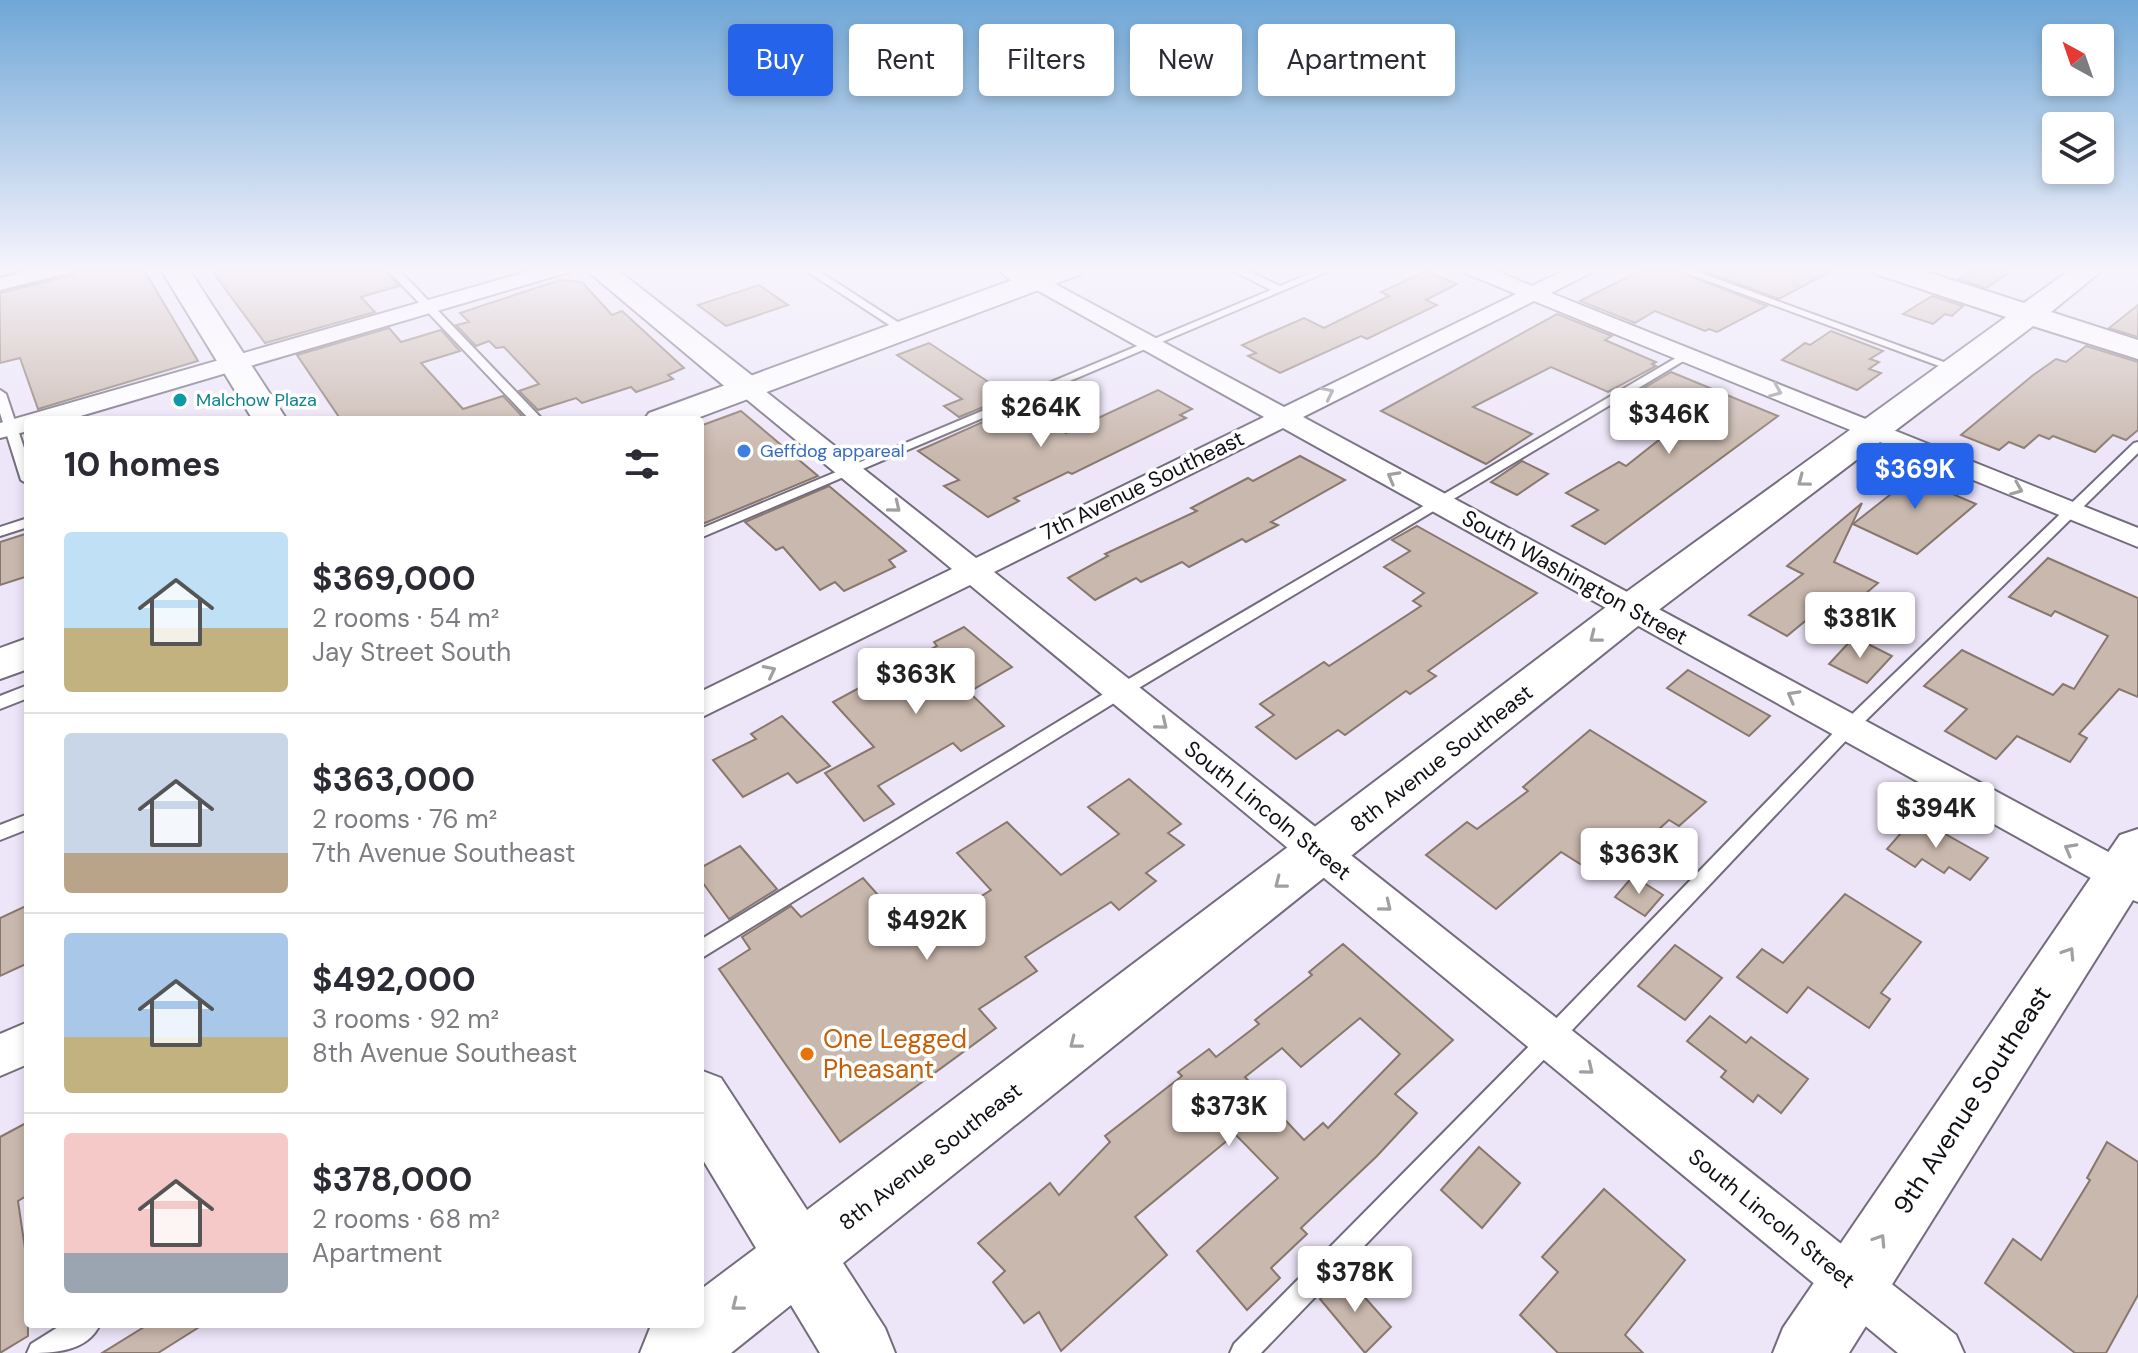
<!DOCTYPE html>
<html lang="en">
<head>
<meta charset="utf-8">
<style>
	body { margin:0; font-family:"DM Sans",sans-serif; background:#f2f2f3; color:#2b2b33; height:100vh; display:flex; flex-direction:column; font-size:30px; white-space:nowrap }
	* { box-sizing:border-box; margin:0 }
	p { font-size:26px; color:#7c7c81 }
	.icon { flex:none; width:44px; height:44px; fill:none; stroke:currentColor; stroke-width:2; stroke-linecap:round; stroke-linejoin:round }
	.map { position:relative; flex:1; overflow:hidden }
	.panel { position:absolute; left:24px; top:416px; width:680px; height:912px; display:flex; flex-direction:column; background:#fff; border-radius:8px; box-shadow:0 4px 12px #0003 }
	.panel>* { flex:none }
	.top-card { position:absolute; left:728px; top:24px; width:760px; height:72px; display:flex; gap:16px }
	.needle { width:52px; rotate:320deg }
	.controls { position:absolute; left:2042px; top:24px; display:grid; gap:16px }
	.controls a { display:grid; place-items:center; width:72px; height:72px; border-radius:8px; background:#fff; box-shadow:0 4px 12px #0003; font-size:40px }
	.price { position:absolute; translate:-50% -68px; padding:0 18px; border-radius:8px; background:#fff; color:#222; font-size:26px; line-height:52px; filter:drop-shadow(0 2px 4px #0008) }
	.price::after { content:''; position:absolute; left:50%; top:48px; width:24px; height:18px; margin-left:-12px; background:inherit; clip-path:polygon(0 0,100% 0,50% 100%) }
	.price.active { background:#2563eb; color:#fff }
	ul { padding:0; list-style:none }
	li { display:flex; align-items:center; gap:24px; height:200px; padding:0 40px }
	li+li { border-top:2px solid #e1e1e2 }
	li span { display:grid; place-items:center; flex:none; width:224px; height:160px; border-radius:8px; color:#555 }
	li>.icon { margin-inline-start:auto }
	span .icon { width:96px; height:96px; fill:#fffc; stroke-width:1 }
	li b { font-size:34px }
	h2 { display:flex; justify-content:space-between; align-items:center; height:96px; padding:0 40px; font-size:34px }
	.chip { padding:0 28px; border-radius:8px; background:#fff; box-shadow:0 4px 12px #0003; font-size:28px; line-height:72px }
	.chip.active { background:#2563eb; color:#fff }
	.map>svg:first-child { display:block }
	.building { fill:#c9b8ad; stroke:#87776c; stroke-width:2; fill-rule:evenodd }
	.lines { fill:none; stroke-linecap:round; stroke-linejoin:round }
	.lane-casing { stroke:#726c7c; stroke-width:4 }
	.street-casing { stroke:#726c7c; stroke-width:4 }
	.secondary-casing { stroke:#726c7c; stroke-width:4 }
	.highway-casing { stroke:#726c7c; stroke-width:4 }
	.lane { fill:#fff; fill-rule:evenodd }
	.street { fill:#fff; fill-rule:evenodd }
	.secondary { fill:#fff; fill-rule:evenodd }
	.highway { fill:#fff; fill-rule:evenodd }
	.oneway { stroke:#a09fa1 }
	.culture-dot { fill:#0f9aa8; stroke:#fff; stroke-width:3 }
	.shop-dot { fill:#3f7fe0; stroke:#fff; stroke-width:3 }
	.food-dot { fill:#e8710a; stroke:#fff; stroke-width:3 }
	.labels { text-anchor:middle; stroke-width:7; stroke-linejoin:round; paint-order:stroke }
	.far-culture-label { font-size:18px; fill:#0d838f; stroke:#fff; text-anchor:start }
	.far-shop-label { font-size:18px; fill:#366cbe; stroke:#fff; text-anchor:start }
	.street-label { font-size:22px; fill:#110f15; stroke:#fff }
	.near-food-label { font-size:26px; fill:#c56008; stroke:#fff; text-anchor:start }
	.near-street-label { font-size:26px; fill:#110f15; stroke:#fff }
</style>
</head>
<body>
<div class="map">
<svg width="2138" height="1353" viewBox="0 0 2138 1353">
	<rect width="100%" height="100%" fill="#ede6f9"/>
	<g class="building">
		<polygon points="78,268 143,268 198,361 38,409 20,358 0,363 0,293 73,275"/>
		<polygon points="210,268 383,268 399,286 361,297 375,312 265,343"/>
		<polygon points="1645,268 1670,268 1767,306 1717,332 1709,329 1705,331 1655,311 1635,323 1580,301"/>
		<polygon points="1695,268 1837,268 1779,299"/>
		<polygon points="1976,268 2017,268 1986,288 1958,279"/>
		<polygon points="1426,271 1457,284 1426,300 1437,305 1367,339 1361,336 1280,373 1248,356 1256,353 1242,345 1304,318 1324,328 1389,296 1381,292"/>
		<polygon points="560,280 582,282 612,315 622,311 684,368 668,375 673,379 636,392 631,387 582,403 576,398 538,410 519,391 539,384 504,347 496,348 489,341 476,346 456,325 469,322 460,313"/>
		<polygon points="759,285 788,305 726,326 698,305"/>
		<polygon points="1932,296 1963,306 1952,316 1945,314 1933,324 1903,314"/>
		<polygon points="2138,305 2138,337 2109,328"/>
		<polygon points="1557,314 1612,336 1605,340 1656,362 1652,364 1656,366 1608,392 1551,367 1473,407 1532,434 1486,464 1381,411"/>
		<polygon points="389,328 401,342 441,330 460,351 421,363 463,409 503,396 522,416 509,420 341,420 297,355"/>
		<polygon points="1831,331 1883,351 1870,359 1879,362 1869,369 1881,373 1857,390 1782,360 1805,343 1810,345"/>
		<polygon points="929,343 1010,396 959,417 944,406 962,399 897,355"/>
		<polygon points="2086,346 2138,362 2138,430 2126,440 2113,435 2095,452 2053,436 2049,439 2039,435 2024,448 2009,442 1999,450 1961,435 2032,376 2056,359 2066,362"/>
		<polygon points="1671,372 1778,416 1605,544 1572,526 1598,510 1566,493 1619,462 1626,466 1674,428 1660,421 1685,405 1644,388"/>
		<polygon points="1158,390 1192,409 1180,415 1186,418 1072,474 1068,472 1014,498 1019,501 988,517 944,486 959,480 918,451 1023,404 1066,433"/>
		<polygon points="741,411 818,476 700,525 700,426"/>
		<polygon points="1300,456 1345,480 1271,522 1278,525 1246,542 1242,539 1189,567 1182,562 1141,582 1136,578 1095,600 1068,578 1108,556 1105,554 1197,511 1191,508 1227,489 1248,478 1253,481"/>
		<polygon points="1522,461 1548,474 1517,495 1491,482"/>
		<polygon points="1914,466 1949,482 1941,489 1976,504 1917,554 1853,524 1900,487 1891,483"/>
		<polygon points="829,486 906,551 889,560 895,567 844,591 835,582 820,590 783,547 776,550 745,522"/>
		<polygon points="1862,503 1834,562 1878,583 1832,622 1815,613 1787,636 1749,615 1803,574 1787,566"/>
		<polygon points="1417,526 1537,593 1428,671 1436,676 1410,694 1406,691 1345,735 1338,730 1296,759 1256,727 1274,715 1260,704 1324,662 1329,666 1421,606 1413,601 1424,593 1384,567 1410,551 1392,540"/>
		<polygon points="28,533 28,576 0,585 0,542"/>
		<polygon points="2048,558 2138,598 2138,697 2119,689 2079,734 2087,738 2070,762 2017,736 1996,759 1945,731 1967,709 1924,686 1962,650 2053,695 2063,684 2074,689 2108,636 2055,611 2051,616 2009,597"/>
		<polygon points="964,627 1012,667 969,692 1004,726 961,751 953,743 878,786 894,804 864,821 825,773 874,747 833,702 937,646 934,642"/>
		<polygon points="1854,637 1892,656 1867,683 1829,664"/>
		<polygon points="1688,670 1770,716 1749,736 1667,688"/>
		<polygon points="782,716 830,766 797,783 788,773 743,797 713,760 756,739 751,734"/>
		<polygon points="1590,730 1706,802 1679,826 1669,820 1604,879 1561,852 1496,909 1426,855 1467,822 1477,829 1528,791 1523,787"/>
		<polygon points="1129,779 1181,824 1168,833 1184,845 1146,873 1156,881 1119,910 1111,902 1025,957 1037,971 979,1009 996,1028 840,1142 719,969 750,949 742,937 791,906 801,917 863,878 915,937 991,890 957,853 1007,822 1061,875 1119,834 1088,807"/>
		<polygon points="1915,817 1988,858 1970,880 1949,867 1944,873 1922,859 1915,867 1887,849"/>
		<polygon points="740,846 777,889 729,919 700,879 700,868"/>
		<polygon points="1633,876 1663,895 1645,916 1615,897"/>
		<polygon points="1845,894 1921,942 1881,993 1890,999 1869,1028 1808,987 1787,1013 1737,977 1762,949 1783,963"/>
		<polygon points="28,905 28,963 0,976 0,918"/>
		<path d="M1343 944 1453 1040 1395 1094 1417 1113 1377 1156 1301 1228 1307 1234 1271 1268 1280 1278 1247 1310 1197 1251 1278 1178 1235 1134 1135 1217 1167 1255 1061 1351 1039 1312 1024 1323 993 1282 1005 1271 978 1243 1050 1183 1059 1195 1110 1142 1105 1136 1182 1076 1178 1072 1209 1049 1216 1057 1259 1024 1255 1020 1312 975 1309 972ZM1360 1018 1400 1054 1328 1128 1323 1123 1304 1140 1245 1077 1282 1048 1301 1067Z"/>
		<polygon points="1675,945 1722,978 1685,1020 1638,986"/>
		<polygon points="1710,1016 1746,1043 1751,1037 1808,1079 1781,1113 1758,1095 1753,1102 1721,1077 1726,1071 1687,1041"/>
		<polygon points="28,1122 28,1195 18,1201 28,1269 28,1336 0,1353 0,1137"/>
		<polygon points="2107,1142 2138,1162 2138,1295 2106,1353 2075,1353 1985,1283 2013,1239 2041,1260 2090,1180 2087,1178"/>
		<polygon points="1479,1147 1520,1183 1482,1228 1441,1190"/>
		<polygon points="1604,1189 1685,1260 1625,1335 1643,1353 1558,1353 1520,1315 1558,1272 1542,1257"/>
		<polygon points="1345,1275 1391,1327 1365,1353 1320,1299"/>
		<polygon points="149,1324 204,1324 158,1353 102,1353"/>
	</g>
	<g class="lines">
		<g class="lane-casing">
			<g id="lane">
				<polygon points="386,268 397,268 543,420 530,420"/>
				<polygon points="802,268 814,268 910,330 900,332"/>
				<polygon points="1228,268 1241,268 1280,286 1323,268 1336,268 700,538 700,529 1271,290"/>
				<polygon points="1673,268 1687,268 1960,368 1950,370"/>
				<polygon points="1686,352 1690,353 1690,357 1127,695 700,959 700,940 1115,687"/>
				<polygon points="0,390 6,394 28,460 28,484 21,480 0,413"/>
				<polygon points="2138,442 2138,453 1855,731 1557,1046 1261,1353 1230,1353 1234,1344 1543,1032 1843,723 2134,443"/>
				<polygon points="28,518 28,527 0,536 0,527"/>
				<polygon points="28,685 28,698 0,709 0,696"/>
				<polygon points="28,814 28,829 0,840 0,825"/>
				<path d="M63 1324H100C88 1352 53 1353 27 1353L31 1344Z"/>
			</g>
		</g>
		<g class="street-casing">
			<g id="street">
				<polygon points="40,268 75,268 72,272 0,290 0,278"/>
				<polygon points="540,268 572,268 569,272 67,420 28,420 28,431 0,438 0,423"/>
				<polygon points="1460,268 1488,268 1532,286 1569,268 1595,268 1592,272 1551,293 2138,528 2138,547 1534,301 1303,417 2138,868 2138,902 2125,897 1283,428 994,572 1956,1335 1964,1353 1898,1353 970,585 700,718 700,692 952,569 739,393 735,388 739,383 755,383 976,558 1264,417 1028,285 1025,281 1028,277 1042,277 1284,407 1516,294 1463,272"/>
				<polygon points="28,1022 28,1064 0,1076 0,1034"/>
			</g>
		</g>
		<g class="secondary-casing">
			<g id="secondary">
				<polygon points="160,268 188,268 287,420 253,420"/>
				<polygon points="584,268 615,268 759,381 763,388 759,395 747,398 735,395"/>
				<path d="M998 268H1032L1049 281 1045 287C1029 291 1008 282 998 268Z"/>
				<polygon points="1872,268 1914,268 2024,303 2073,268 2105,268 2051,312 2138,340 2138,359 2033,326 1648,618 843,1263 885,1328 895,1353 820,1353 791,1305 731,1353 640,1353 650,1328 655,1324 700,1324 700,1290 756,1248 700,1155 700,1070 721,1078 807,1210 1618,598 2006,317 1876,274"/>
				<polygon points="2138,829 2138,892 1849,1353 1773,1353 1783,1328 2120,835"/>
			</g>
		</g>
		<g class="highway-casing">
			<g id="highway">
				<polygon points="1045,268 1085,268 1081,274 692,420 644,420 649,413"/>
				<polygon points="28,638 28,669 0,679 0,648"/>
			</g>
		</g>
		<use href="#lane" class="lane"/>
		<use href="#street" class="street"/>
		<use href="#secondary" class="secondary"/>
		<use href="#highway" class="highway"/>
	</g>
	<defs><path id="oneway-chevron" d="M-2-3.5L2.5 0L-2 3.5" fill="none" stroke-width="1.6" stroke-linecap="round" stroke-linejoin="round" transform="scale(2)"/></defs>
	<g class="oneway">
		<use href="#oneway-chevron" transform="translate(1776 391) rotate(22)"/>
		<use href="#oneway-chevron" transform="translate(1328 393) rotate(-26)"/>
		<use href="#oneway-chevron" transform="translate(1393 477) rotate(-151)"/>
		<use href="#oneway-chevron" transform="translate(1803 481) rotate(143)"/>
		<use href="#oneway-chevron" transform="translate(2017 489) rotate(22)"/>
		<use href="#oneway-chevron" transform="translate(895 507) rotate(39)"/>
		<use href="#oneway-chevron" transform="translate(1595 637) rotate(142)"/>
		<use href="#oneway-chevron" transform="translate(770 671) rotate(-27)"/>
		<use href="#oneway-chevron" transform="translate(1793 696) rotate(-151)"/>
		<use href="#oneway-chevron" transform="translate(1162 724) rotate(39)"/>
		<use href="#oneway-chevron" transform="translate(2070 849) rotate(-151)"/>
		<use href="#oneway-chevron" transform="translate(1280 883) rotate(142)"/>
		<use href="#oneway-chevron" transform="translate(1386 906) rotate(39)"/>
		<use href="#oneway-chevron" transform="translate(2069 953) rotate(-57)"/>
		<use href="#oneway-chevron" transform="translate(1075 1043) rotate(142)"/>
		<use href="#oneway-chevron" transform="translate(1588 1069) rotate(39)"/>
		<use href="#oneway-chevron" transform="translate(1880 1240) rotate(-57)"/>
		<use href="#oneway-chevron" transform="translate(737 1305) rotate(142)"/>
	</g>
	<linearGradient id="sky" x2="0" y2="1"><stop stop-color="#6fa7d6"/><stop offset="0.59" stop-color="#f7f4fc"/><stop offset="1" stop-color="#f7f4fc" stop-opacity="0"/></linearGradient>
	<rect width="2138" height="457" fill="url(#sky)"/>
	<circle class="culture-dot" cx="180" cy="400" r="8"/>
	<circle class="shop-dot" cx="744" cy="451" r="8"/>
	<circle class="food-dot" cx="807" cy="1054" r="8"/>
	<g class="labels">
		<g class="far-culture-label">
			<text x="196" y="406">Malchow Plaza</text>
		</g>
		<g class="far-shop-label">
			<text x="760" y="457">Geffdog appareal</text>
		</g>
		<g class="street-label">
			<text transform="translate(1142 485) rotate(-26)" y="8">7th Avenue Southeast</text>
			<text transform="translate(1575 577) rotate(29)" y="8">South Washington Street</text>
			<text transform="translate(1441 758) rotate(-38)" y="8">8th Avenue Southeast</text>
			<text transform="translate(1268 810) rotate(39)" y="8">South Lincoln Street</text>
			<text transform="translate(930 1156) rotate(-38)" y="8">8th Avenue Southeast</text>
			<text transform="translate(1772 1218) rotate(39)" y="8">South Lincoln Street</text>
		</g>
		<g class="near-food-label">
			<text x="823" y="1048">One Legged<tspan x="823" dy="30">Pheasant</tspan></text>
		</g>
		<g class="near-street-label">
			<text transform="translate(1972 1100) rotate(-57)" y="9">9th Avenue Southeast</text>
		</g>
	</g>
</svg>
<div class="controls">
<a><svg class="needle" viewBox="-14 -14 28 28"><path d="M0-13l5 13h-10z" fill="#e53935"/><path d="M0 13l5-13h-10z" fill="#7c7c81"/></svg></a>
<a><svg class="icon" aria-label="layers" viewBox="0 0 24 24"><path d="M12 4l9 5-9 5-9-5zM3 14l9 5 9-5"/></svg></a>
</div>
<b class="price" style="left:1041px;top:449px">$264K</b>
<b class="price" style="left:1669px;top:456px">$346K</b>
<b class="price active" style="left:1915px;top:511px">$369K</b>
<b class="price" style="left:1860px;top:660px">$381K</b>
<b class="price" style="left:916px;top:716px">$363K</b>
<b class="price" style="left:1936px;top:850px">$394K</b>
<b class="price" style="left:1639px;top:896px">$363K</b>
<b class="price" style="left:927px;top:962px">$492K</b>
<b class="price" style="left:1229px;top:1148px">$373K</b>
<b class="price" style="left:1355px;top:1314px">$378K</b>
<div class="top-card">
<a class="chip active">Buy</a>
<a class="chip">Rent</a>
<a class="chip">Filters</a>
<a class="chip">New</a>
<a class="chip">Apartment</a>
</div>
<section class="panel">
<h2>10 homes<svg class="icon" aria-label="filters" viewBox="0 0 24 24"><path d="M4 7h16M4 17h16"/><circle cx="9" cy="7" r="2"/><circle cx="15" cy="17" r="2"/></svg></h2>
<ul>
<li><span style="background:linear-gradient(#bfe0f5 60%,#c2b280 0)"><svg class="icon" aria-label="home" viewBox="0 0 24 24"><path d="M3 11l9-7 9 7M6 9v11h12V9"/></svg></span><div><b>$369,000</b><p>2 rooms · 54 m²</p><p>Jay Street South</p></div></li>
<li><span style="background:linear-gradient(#c9d6e8 75%,#b9a48a 0)"><svg class="icon" aria-label="home" viewBox="0 0 24 24"><path d="M3 11l9-7 9 7M6 9v11h12V9"/></svg></span><div><b>$363,000</b><p>2 rooms · 76 m²</p><p>7th Avenue Southeast</p></div></li>
<li><span style="background:linear-gradient(#a9c7e8 65%,#c2b280 0)"><svg class="icon" aria-label="home" viewBox="0 0 24 24"><path d="M3 11l9-7 9 7M6 9v11h12V9"/></svg></span><div><b>$492,000</b><p>3 rooms · 92 m²</p><p>8th Avenue Southeast</p></div></li>
<li><span style="background:linear-gradient(#f6c9c9 75%,#9aa5b1 0)"><svg class="icon" aria-label="home" viewBox="0 0 24 24"><path d="M3 11l9-7 9 7M6 9v11h12V9"/></svg></span><div><b>$378,000</b><p>2 rooms · 68 m²</p><p>Apartment</p></div></li>
</ul>
</section>
</div>
</body>
</html>
